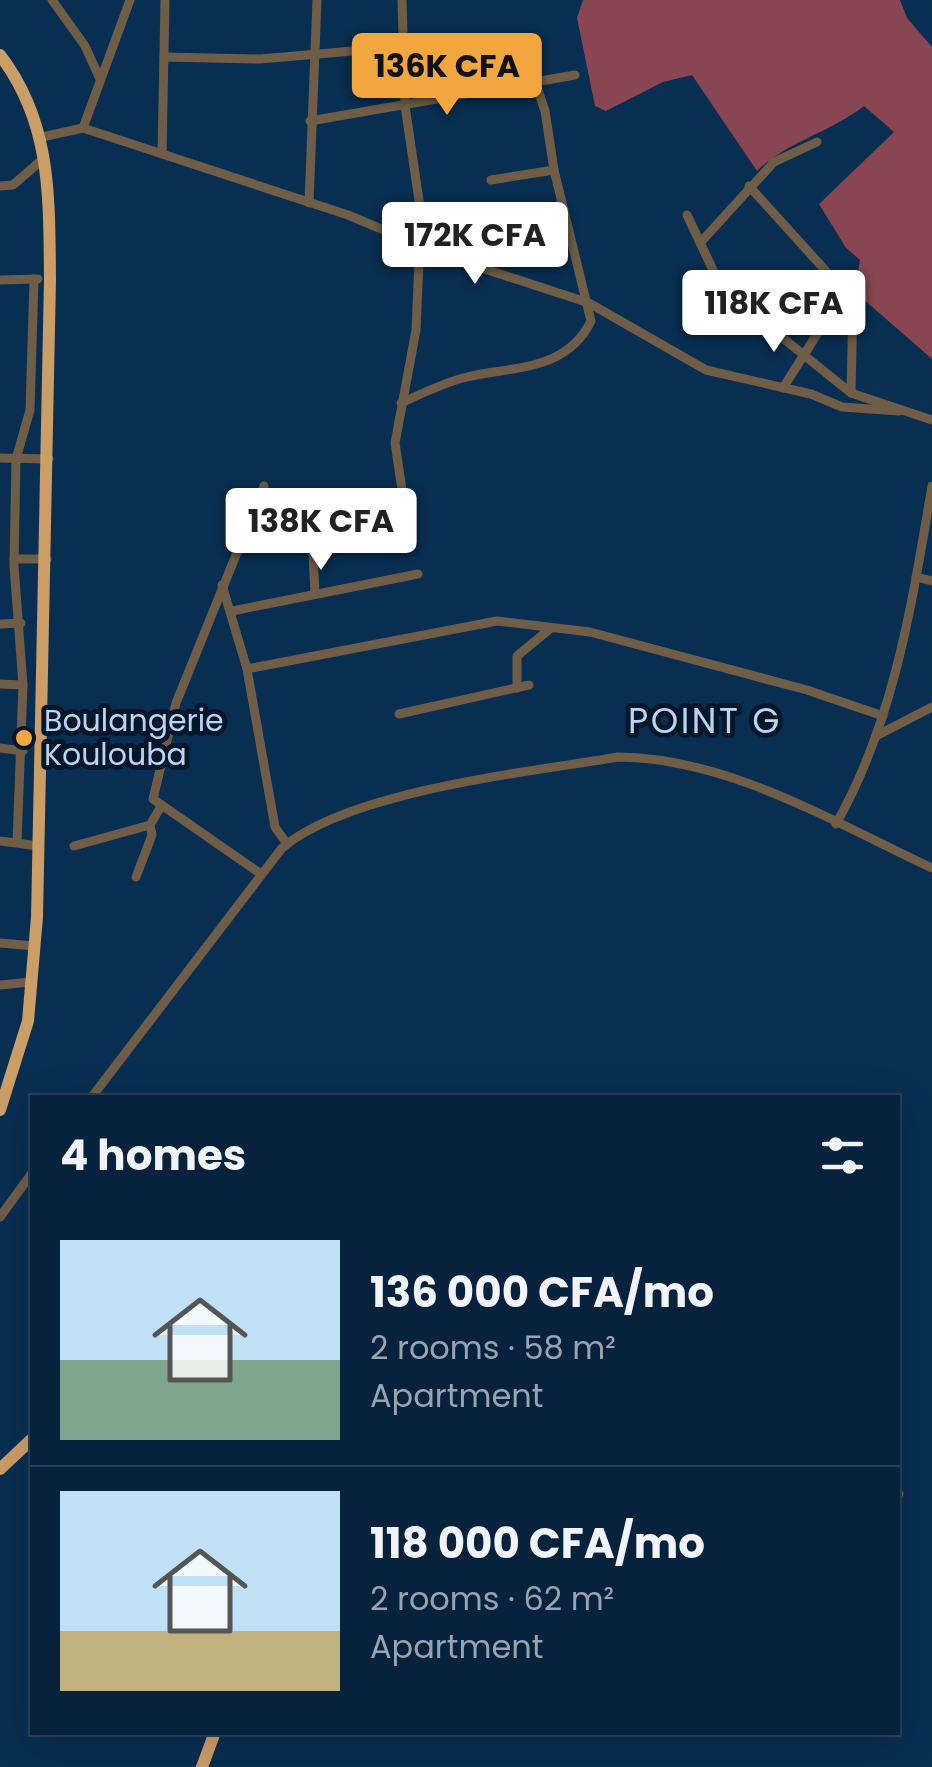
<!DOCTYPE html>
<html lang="en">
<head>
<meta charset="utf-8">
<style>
	body { margin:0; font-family:Poppins,sans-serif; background:#142f48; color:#f1f3f6; height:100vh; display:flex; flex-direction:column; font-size:38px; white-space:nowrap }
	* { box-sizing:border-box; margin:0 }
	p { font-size:32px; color:#98a4b0 }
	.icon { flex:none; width:55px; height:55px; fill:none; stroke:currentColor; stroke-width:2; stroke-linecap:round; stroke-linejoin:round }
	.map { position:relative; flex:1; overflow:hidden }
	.drawer { position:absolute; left:30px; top:1095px; width:870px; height:640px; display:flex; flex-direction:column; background:#06223d; border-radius:0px; box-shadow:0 10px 40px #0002,0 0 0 2px #273f57 }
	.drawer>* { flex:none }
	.price { position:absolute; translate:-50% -85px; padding:0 22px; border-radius:10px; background:#fff; color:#222; font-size:32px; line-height:65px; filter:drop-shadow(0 2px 5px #0008) }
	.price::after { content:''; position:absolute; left:50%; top:60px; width:30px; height:22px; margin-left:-15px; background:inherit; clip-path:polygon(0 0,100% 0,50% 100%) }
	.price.on { background:#f1a63f; color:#111 }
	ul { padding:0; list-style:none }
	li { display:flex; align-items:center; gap:30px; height:250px; padding:0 30px }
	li+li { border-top:2px solid #273f57 }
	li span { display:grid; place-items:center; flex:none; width:280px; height:200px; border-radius:0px; color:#555 }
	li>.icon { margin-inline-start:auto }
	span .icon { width:120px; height:120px; fill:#fffc; stroke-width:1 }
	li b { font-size:42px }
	h2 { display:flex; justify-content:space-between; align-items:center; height:120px; padding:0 30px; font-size:42px }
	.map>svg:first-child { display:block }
	.forest { fill:#874651 }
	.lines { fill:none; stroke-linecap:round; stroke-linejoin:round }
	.minor { stroke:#6f5d48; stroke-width:9 }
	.highway { stroke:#cb9d67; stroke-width:12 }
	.poi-dot { fill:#f1a63f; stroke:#04162a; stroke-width:4 }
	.labels { text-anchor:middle; stroke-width:10; stroke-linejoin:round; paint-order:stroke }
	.poi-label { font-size:30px; fill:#bbd5f1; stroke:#04162a; text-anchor:start }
	.quarter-label { font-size:35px; letter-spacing:2.5px; fill:#bbd5f1; stroke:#04162a }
</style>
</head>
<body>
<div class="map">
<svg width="932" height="1767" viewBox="0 0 932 1767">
	<rect width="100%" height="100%" fill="#082e51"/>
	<path class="forest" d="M583 0H900L907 18 932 47V359L855 292 860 260 846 248 819 204 894 132 864 106C831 132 786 142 757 171L692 75 663 82 606 111 595 106 577 18Z"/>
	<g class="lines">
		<g class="minor">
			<polyline points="52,0 85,46 100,79"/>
			<path d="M164 57 260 59 446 43 517 45 524 49 545 111 554 170 591 321C566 372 512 366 467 377 445 382 421 394 401 403"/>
			<polyline points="310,121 575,75"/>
			<polyline points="83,128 130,0"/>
			<polyline points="42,137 83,128 348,215 448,257 589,303 706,370 811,394 842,407 899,411"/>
			<polyline points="162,154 165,0"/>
			<polyline points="491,180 554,170"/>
			<polyline points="0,186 13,185 44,158"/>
			<polyline points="749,186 853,301 851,393"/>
			<polyline points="309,203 317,0"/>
			<polyline points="687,215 722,289 851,393 932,420"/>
			<polyline points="484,232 564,209"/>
			<polyline points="700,243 774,162 817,142"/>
			<polyline points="0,280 38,279"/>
			<polyline points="783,388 824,323"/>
			<polyline points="0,458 49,459"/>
			<polyline points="14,559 47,559"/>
			<polyline points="916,577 932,581"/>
			<polyline points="222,585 247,669 275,827 287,844"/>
			<polyline points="315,594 313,555 325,540 346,529 401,513 404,503 395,443 416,330 421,214 405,106 402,0"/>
			<polyline points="232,611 418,574"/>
			<polyline points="0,624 21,623"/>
			<polyline points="247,669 497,621 590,632 807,690 883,716"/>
			<polyline points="0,684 23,685"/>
			<polyline points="517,688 517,656 551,628"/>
			<polyline points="399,714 529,685"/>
			<polyline points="876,736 932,707"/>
			<polyline points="0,748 23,751"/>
			<path d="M836 824C895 720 912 602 932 486"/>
			<polyline points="0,841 39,846"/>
			<polyline points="17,842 23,685 14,566 16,459 30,410 34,279"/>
			<polyline points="74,846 150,825"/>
			<polyline points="261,874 153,799 176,703 264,486"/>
			<polyline points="136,877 152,835 150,825 160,808"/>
			<polyline points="0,943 34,946"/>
			<polyline points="0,985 31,982"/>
			<path d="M91 1098 282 848C351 790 526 773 618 757 729 758 833 822 932 868"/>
			<polyline points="0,1217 32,1173"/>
			<polyline points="898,1495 899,1494"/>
		</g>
		<g class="highway">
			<path d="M0 55C52 123 49 198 50 279L37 917 28 1021 0 1110"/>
			<polyline points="0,1469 32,1439"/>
			<polyline points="202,1767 215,1732"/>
		</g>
	</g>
	<circle class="poi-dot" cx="24" cy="738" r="10"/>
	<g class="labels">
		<g class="poi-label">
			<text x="44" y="731">Boulangerie<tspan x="44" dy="34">Koulouba</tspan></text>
		</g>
		<g class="quarter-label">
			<text x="705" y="733">POINT G</text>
		</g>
	</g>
</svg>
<b class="price on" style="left:447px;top:118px">136K CFA</b>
<b class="price" style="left:475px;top:287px">172K CFA</b>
<b class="price" style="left:774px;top:355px">118K CFA</b>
<b class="price" style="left:321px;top:573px">138K CFA</b>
<section class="drawer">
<h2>4 homes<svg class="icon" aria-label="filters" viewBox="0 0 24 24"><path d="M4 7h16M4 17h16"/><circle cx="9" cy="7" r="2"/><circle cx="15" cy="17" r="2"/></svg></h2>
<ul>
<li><span style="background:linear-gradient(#bfe0f5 60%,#7fa58c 0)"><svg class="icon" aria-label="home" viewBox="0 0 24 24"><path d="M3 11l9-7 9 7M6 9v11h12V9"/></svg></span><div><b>136 000 CFA/mo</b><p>2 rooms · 58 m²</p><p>Apartment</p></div></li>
<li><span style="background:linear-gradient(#bfe0f5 70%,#c2b280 0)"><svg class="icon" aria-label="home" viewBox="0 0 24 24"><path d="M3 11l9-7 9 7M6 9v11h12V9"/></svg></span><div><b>118 000 CFA/mo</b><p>2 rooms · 62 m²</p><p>Apartment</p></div></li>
</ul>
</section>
</div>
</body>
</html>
